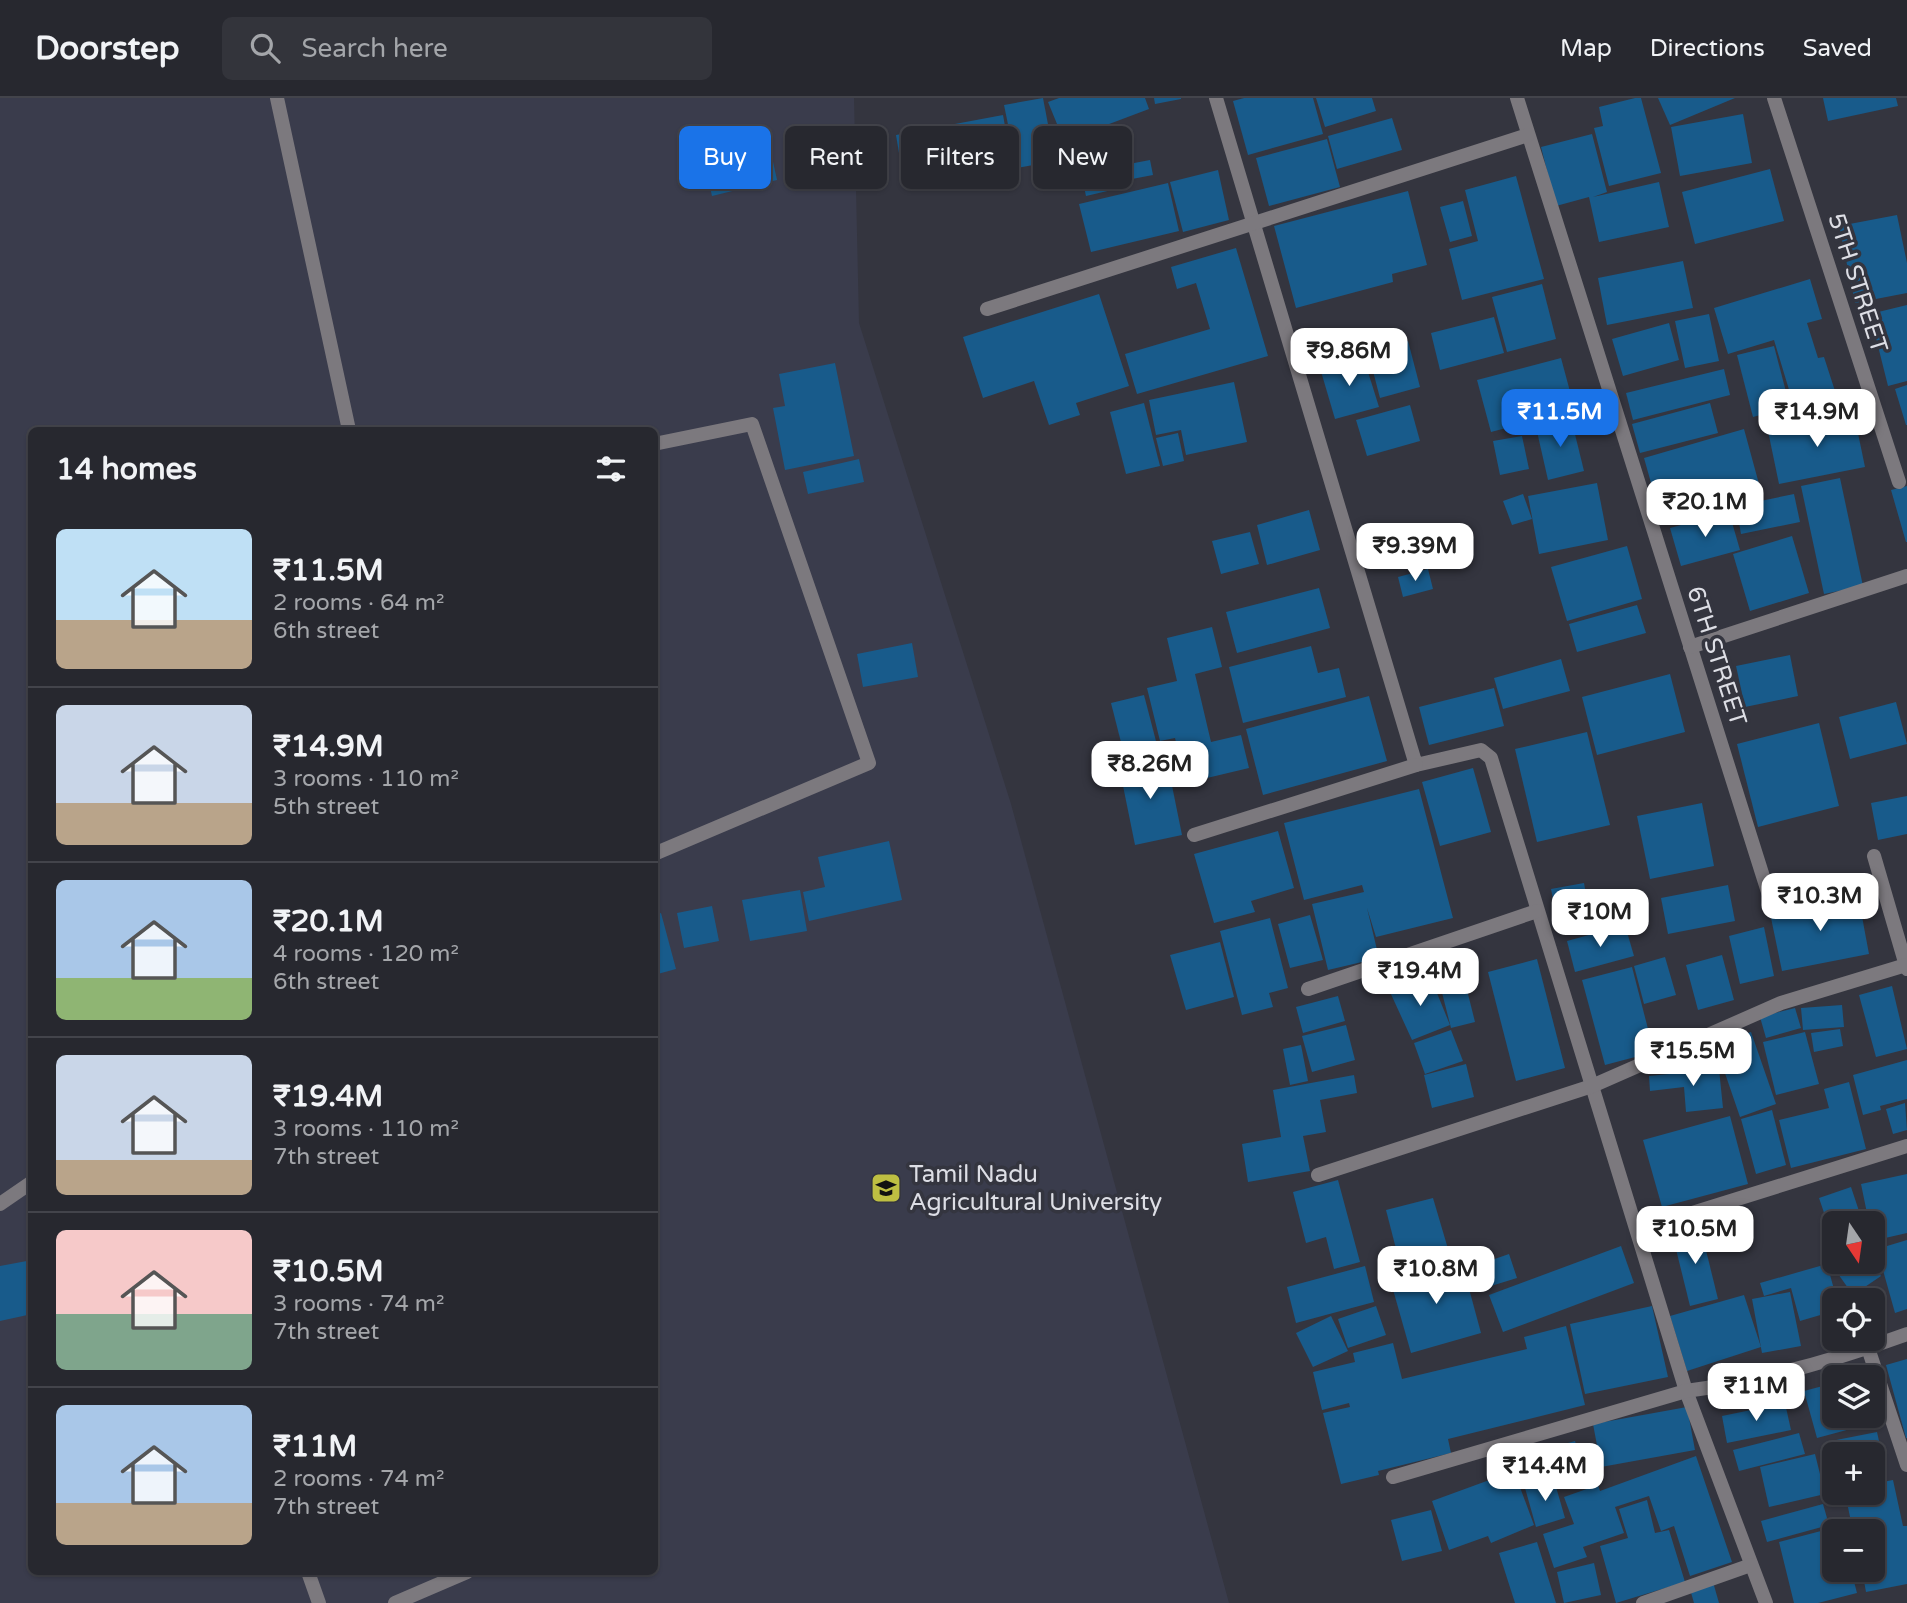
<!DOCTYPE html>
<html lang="en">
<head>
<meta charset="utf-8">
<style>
	body { margin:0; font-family:"Varela Round",sans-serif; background:#33343b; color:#f1f3f6; height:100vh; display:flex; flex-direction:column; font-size:26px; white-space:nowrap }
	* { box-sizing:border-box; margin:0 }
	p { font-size:23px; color:#a4a6aa }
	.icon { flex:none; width:38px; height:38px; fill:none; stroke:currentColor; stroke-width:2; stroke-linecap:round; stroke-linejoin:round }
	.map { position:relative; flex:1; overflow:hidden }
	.drawer { position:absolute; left:28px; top:329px; width:630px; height:1148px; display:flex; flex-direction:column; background:#27282f; border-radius:10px; box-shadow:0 2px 5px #0004,0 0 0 2px #43444b }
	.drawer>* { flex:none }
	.hud { position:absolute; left:679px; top:28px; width:665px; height:63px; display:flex; gap:14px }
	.needle { width:46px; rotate:167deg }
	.buttons { position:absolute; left:1822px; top:1113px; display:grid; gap:14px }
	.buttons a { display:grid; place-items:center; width:63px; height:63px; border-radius:10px; background:#27282f; box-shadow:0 2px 5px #0004,0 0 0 2px #43444b; font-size:35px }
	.price { position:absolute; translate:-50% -60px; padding:0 16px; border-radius:14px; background:#fff; color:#222; font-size:23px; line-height:46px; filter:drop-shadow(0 2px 4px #0008) }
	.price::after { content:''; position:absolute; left:50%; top:42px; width:21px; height:16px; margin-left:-10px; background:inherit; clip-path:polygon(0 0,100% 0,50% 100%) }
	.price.selected { background:#1a73e8; color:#fff }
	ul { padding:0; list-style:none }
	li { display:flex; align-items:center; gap:21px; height:175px; padding:0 28px }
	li+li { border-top:2px solid #43444b }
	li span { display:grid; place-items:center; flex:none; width:196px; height:140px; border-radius:10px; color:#555 }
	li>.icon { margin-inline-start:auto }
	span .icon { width:84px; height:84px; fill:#fffc; stroke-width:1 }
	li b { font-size:30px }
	h2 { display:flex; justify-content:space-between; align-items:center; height:84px; padding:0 28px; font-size:30px }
	.pill { padding:0 24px; border-radius:10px; background:#27282f; box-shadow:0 2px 5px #0004,0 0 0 2px #43444b; font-size:24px; line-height:63px }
	.pill.selected { background:#1a73e8; color:#fff }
	header { display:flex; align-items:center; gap:42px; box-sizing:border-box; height:98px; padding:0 35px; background:#27282f; border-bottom:2px solid #43444b }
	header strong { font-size:33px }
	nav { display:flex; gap:38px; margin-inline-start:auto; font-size:24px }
	.search { width:490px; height:63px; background:#33343b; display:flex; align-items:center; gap:18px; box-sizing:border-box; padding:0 24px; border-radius:10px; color:#a4a6aa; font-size:26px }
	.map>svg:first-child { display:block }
	.built { fill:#3a3c4c; fill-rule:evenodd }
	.building { fill:#185b8b }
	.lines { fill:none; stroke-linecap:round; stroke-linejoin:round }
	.street { stroke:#7c797e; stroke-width:14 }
	.labels { text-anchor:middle; stroke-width:7; stroke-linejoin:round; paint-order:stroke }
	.street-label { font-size:24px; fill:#dddee5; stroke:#34353f }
	.poi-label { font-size:24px; fill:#dddee5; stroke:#34353f; text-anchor:start }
</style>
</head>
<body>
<header>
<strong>Doorstep</strong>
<div class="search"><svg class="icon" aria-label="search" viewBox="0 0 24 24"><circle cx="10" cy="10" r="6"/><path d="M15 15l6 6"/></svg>Search here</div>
<nav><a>Map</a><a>Directions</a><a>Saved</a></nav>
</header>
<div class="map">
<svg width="1907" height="1505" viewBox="0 0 1907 1505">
	<rect width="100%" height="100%" fill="#34353f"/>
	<path class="built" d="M0 0H854L859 225 1011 706 1229 1505H0ZM32 332H654V1474H32Z"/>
	<g class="building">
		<polygon points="1043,0 1055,63 1017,70 1004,7"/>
		<polygon points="1059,0 1145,0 1149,11 1064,43 1048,4"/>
		<polygon points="1154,0 1181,0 1181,1 1155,6"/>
		<polygon points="1244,0 1313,0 1323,36 1248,57 1233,3"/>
		<polygon points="1316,0 1372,0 1376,13 1325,29"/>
		<polygon points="1635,0 1641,0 1661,75 1609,88 1594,30 1603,28 1599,9"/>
		<polygon points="1658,0 1735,0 1670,27"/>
		<polygon points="1823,0 1896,0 1898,8 1828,23"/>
		<polygon points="1743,16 1752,65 1680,78 1671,29"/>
		<polygon points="1003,17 1013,72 905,91 896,37"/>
		<polygon points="1392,20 1402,52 1337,71 1328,38"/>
		<polygon points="1592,36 1607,94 1593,99 1659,84 1669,129 1599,144 1589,99 1556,108 1541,49"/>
		<polygon points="1327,41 1340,89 1269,108 1256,60"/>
		<polygon points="1119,48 1129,88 1086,98 1077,58"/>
		<polygon points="772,59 777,82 712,98 707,76"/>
		<polygon points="1150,62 1153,77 1132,81 1129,66"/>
		<polygon points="1770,71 1784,123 1695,146 1682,94"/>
		<polygon points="1218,72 1229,122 1183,134 1170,84"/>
		<polygon points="1516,78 1544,181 1462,202 1449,151 1478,143 1465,92"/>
		<polygon points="1168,85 1179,133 1091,154 1079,106"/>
		<polygon points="1408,93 1427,167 1392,176 1393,184 1296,210 1274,128"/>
		<polygon points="1463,103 1472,138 1450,144 1440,109"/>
		<polygon points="1897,117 1907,165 1907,195 1855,205 1839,128"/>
		<polygon points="1236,150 1268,258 1137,296 1125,256 1210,231 1196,185 1177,191 1171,169"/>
		<polygon points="1683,163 1693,210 1607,227 1598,180"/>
		<polygon points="1810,181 1822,221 1807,225 1818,260 1824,259 1835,293 1793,305 1774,242 1728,256 1714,210"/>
		<polygon points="1542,186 1556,241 1507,254 1492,199"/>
		<polygon points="1099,196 1129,288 1076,305 1080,317 1049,327 1034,283 983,300 963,239"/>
		<polygon points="1907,207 1907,283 1888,288 1870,216"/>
		<polygon points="1709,216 1719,263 1685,270 1675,223"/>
		<polygon points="1494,219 1504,255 1440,272 1431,235"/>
		<polygon points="1669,225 1679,262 1623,278 1612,241"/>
		<polygon points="1408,243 1420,289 1380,300 1368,254"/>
		<polygon points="1774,248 1790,309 1753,319 1737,257"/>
		<polygon points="1363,258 1379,309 1335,321 1320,270"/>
		<polygon points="1561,260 1575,312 1491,334 1477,282"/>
		<polygon points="835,265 854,358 785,372 773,310 785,308 779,276"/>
		<polygon points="1724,271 1730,297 1633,322 1626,295"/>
		<polygon points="1234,284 1247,344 1186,357 1181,332 1156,337 1149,302"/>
		<polygon points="1907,287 1907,327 1906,327 1895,291"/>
		<polygon points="1144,305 1160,368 1126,376 1110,314"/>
		<polygon points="1710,305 1718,335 1640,355 1632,326"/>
		<polygon points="1410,307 1420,343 1367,358 1356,322"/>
		<polygon points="1854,316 1865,369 1779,386 1768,333"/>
		<polygon points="1571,320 1584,373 1548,382 1536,329"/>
		<polygon points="1744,331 1762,397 1662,424 1644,360"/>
		<polygon points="1178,335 1184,363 1163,368 1156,340"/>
		<polygon points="1522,338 1529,371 1500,377 1493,343"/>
		<polygon points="859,361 864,384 808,396 803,374"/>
		<polygon points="1840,380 1863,488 1824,496 1801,388"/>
		<polygon points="1597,385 1608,442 1539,456 1528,398"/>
		<polygon points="1907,388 1907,444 1906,444 1891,392"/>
		<polygon points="1523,396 1532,421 1512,427 1503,403"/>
		<polygon points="1794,396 1800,424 1741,436 1736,408"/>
		<polygon points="1309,412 1320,452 1267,467 1257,427"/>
		<polygon points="1729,414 1740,452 1681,468 1670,430"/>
		<polygon points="1250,434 1259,466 1221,476 1212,443"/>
		<polygon points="1792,438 1809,495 1750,513 1733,456"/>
		<polygon points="1627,448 1642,501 1567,523 1551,469"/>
		<polygon points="1428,471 1433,491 1403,499 1398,479"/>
		<polygon points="1319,490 1330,530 1237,555 1226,514"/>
		<polygon points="1637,507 1646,535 1577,554 1569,526"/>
		<polygon points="1212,529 1222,569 1195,576 1211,644 1241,637 1249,670 1186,685 1175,640 1160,643 1147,590 1177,583 1167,540"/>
		<polygon points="912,545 918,579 863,589 857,556"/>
		<polygon points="1311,548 1318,575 1339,570 1346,599 1243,625 1229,569"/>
		<polygon points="1790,557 1798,598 1745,609 1736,568"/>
		<polygon points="1561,561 1570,593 1503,611 1494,580"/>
		<polygon points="1670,576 1685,634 1597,657 1582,599"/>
		<polygon points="1494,590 1504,628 1429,647 1419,609"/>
		<polygon points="1144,597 1157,647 1124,656 1111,605"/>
		<polygon points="1369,598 1387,663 1263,697 1246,631"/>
		<polygon points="1896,604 1907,646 1850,661 1839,619"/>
		<polygon points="1819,625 1839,708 1758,729 1737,646"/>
		<polygon points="1587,634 1610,727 1537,744 1515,651"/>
		<polygon points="1166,658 1182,737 1135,747 1119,668"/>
		<polygon points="1473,670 1491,734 1440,748 1422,684"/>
		<polygon points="1419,691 1453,820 1376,839 1367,810 1379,860 1328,872 1312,806 1364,794 1362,787 1304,802 1284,725"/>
		<polygon points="1907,698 1907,736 1878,742 1871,705"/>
		<polygon points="1702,705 1714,768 1650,781 1637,718"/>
		<polygon points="1278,733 1294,790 1251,803 1255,814 1214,825 1194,756"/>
		<polygon points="889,743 902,802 809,823 803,794 825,789 818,759"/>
		<polygon points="1584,785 1592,831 1560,836 1551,791"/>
		<polygon points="1728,787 1735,823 1668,836 1661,800"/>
		<polygon points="800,792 807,833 750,843 742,802"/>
		<polygon points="1858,797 1869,856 1782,873 1770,815"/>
		<polygon points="712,808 719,843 684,850 677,815"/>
		<polygon points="661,815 676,871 654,877 654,817"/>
		<polygon points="1310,817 1323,862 1290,870 1278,826"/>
		<polygon points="1270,820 1288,890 1269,895 1273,909 1242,917 1220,833"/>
		<polygon points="1625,827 1634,858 1575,874 1567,843"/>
		<polygon points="1764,829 1774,878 1740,886 1729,838"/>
		<polygon points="1220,844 1234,899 1186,912 1170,857"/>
		<polygon points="1722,857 1734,902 1698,912 1686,867"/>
		<polygon points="1665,859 1676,897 1644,906 1634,868"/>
		<polygon points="1459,860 1475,924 1451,930 1435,867"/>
		<polygon points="1537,861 1565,970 1516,983 1488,874"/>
		<polygon points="1632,869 1654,954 1605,967 1582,882"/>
		<polygon points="1430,878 1450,927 1412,942 1390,894"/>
		<polygon points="1892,888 1907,951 1876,959 1859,897"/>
		<polygon points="1338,898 1345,923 1303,935 1296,909"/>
		<polygon points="1842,907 1844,929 1803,932 1801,910"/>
		<polygon points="1795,910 1801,930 1766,940 1760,919"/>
		<polygon points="1346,927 1355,962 1312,974 1302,938"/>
		<polygon points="1840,931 1843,948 1814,954 1811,935"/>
		<polygon points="1451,932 1463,963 1425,976 1414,945"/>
		<polygon points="1751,934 1776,1006 1740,1019 1715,946"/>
		<polygon points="1805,934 1819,986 1776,997 1763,944"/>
		<polygon points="1301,947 1308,983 1290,987 1283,951"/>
		<polygon points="1907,962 1907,1001 1880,1008 1881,1012 1863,1017 1853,977"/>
		<polygon points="1466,966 1474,999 1432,1010 1424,977"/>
		<polygon points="1719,971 1723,1010 1686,1014 1684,989 1650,993 1649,978"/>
		<polygon points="1354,977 1357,995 1320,1002 1326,1034 1303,1038 1310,1073 1248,1084 1242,1046 1281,1039 1273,992"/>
		<polygon points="1849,984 1866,1051 1791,1070 1779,1022 1829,1010 1824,991"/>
		<polygon points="1905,1005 1907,1032 1893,1036 1886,1011"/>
		<polygon points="1772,1012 1786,1067 1756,1076 1741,1021"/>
		<polygon points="1730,1018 1748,1086 1662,1109 1643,1042"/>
		<polygon points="1907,1076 1907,1135 1872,1143 1872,1125 1869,1125 1861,1086"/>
		<polygon points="1338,1082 1360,1164 1334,1171 1326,1139 1306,1145 1293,1094"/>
		<polygon points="1851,1089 1863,1125 1834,1125 1834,1144 1819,1100"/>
		<polygon points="1433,1100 1451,1161 1402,1174 1386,1112"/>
		<polygon points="1700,1128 1718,1201 1690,1208 1672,1135"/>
		<polygon points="1907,1142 1907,1211 1895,1215 1877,1151"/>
		<polygon points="1621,1148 1634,1185 1503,1234 1489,1197"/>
		<polygon points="1509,1156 1517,1180 1491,1188 1483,1165"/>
		<polygon points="1461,1161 1481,1235 1411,1255 1390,1181"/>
		<polygon points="32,1162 32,1216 0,1223 0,1168"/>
		<polygon points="1850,1164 1871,1164 1881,1178 1853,1197 1836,1173"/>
		<polygon points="1827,1166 1837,1202 1834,1202 1834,1213 1800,1223 1791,1190 1764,1198 1760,1185"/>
		<polygon points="1365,1168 1374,1204 1296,1225 1287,1189"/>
		<polygon points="1790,1194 1801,1248 1762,1255 1752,1201"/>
		<polygon points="1744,1197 1761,1249 1687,1273 1670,1218"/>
		<polygon points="1376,1208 1386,1237 1348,1250 1338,1221"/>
		<polygon points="1652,1208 1668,1279 1585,1296 1570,1226"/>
		<polygon points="1331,1218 1348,1253 1313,1269 1296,1235"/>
		<polygon points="1566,1228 1585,1307 1448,1341 1451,1355 1378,1373 1379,1377 1341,1386 1323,1315 1350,1309 1349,1305 1322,1312 1313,1274 1355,1264 1353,1255 1393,1245 1402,1281 1527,1251 1524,1239"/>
		<polygon points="1907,1261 1907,1340 1906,1340 1886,1267"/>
		<polygon points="1834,1285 1834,1318 1867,1318 1869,1326 1817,1340 1804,1293"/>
		<polygon points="1785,1305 1791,1332 1727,1345 1722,1318"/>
		<polygon points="1687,1309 1695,1352 1601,1369 1593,1326"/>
		<polygon points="1877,1334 1887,1379 1872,1382 1872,1356 1834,1356 1833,1378 1826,1344"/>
		<polygon points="1799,1335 1805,1356 1739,1373 1733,1352"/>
		<polygon points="1575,1343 1585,1376 1565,1382 1554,1349"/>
		<polygon points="1815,1356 1825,1396 1769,1409 1760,1369"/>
		<polygon points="1696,1358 1732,1464 1690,1478 1674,1428 1661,1433 1649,1398 1615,1409 1624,1435 1583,1449 1587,1459 1554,1470 1543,1436 1574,1426 1564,1399 1598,1387 1600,1393"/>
		<polygon points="1514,1373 1534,1427 1491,1445 1488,1438 1449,1452 1432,1403"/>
		<polygon points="1554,1382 1565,1420 1536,1429 1525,1390"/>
		<polygon points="1893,1382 1903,1428 1907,1428 1907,1486 1866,1494 1862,1472 1872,1472 1872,1433 1853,1433 1845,1395 1872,1395 1872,1386"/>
		<polygon points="1647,1402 1655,1435 1669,1432 1685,1484 1616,1505 1600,1448 1628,1440 1619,1411"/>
		<polygon points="1823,1406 1829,1427 1767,1444 1761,1423"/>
		<polygon points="1431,1412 1442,1453 1402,1463 1391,1422"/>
		<polygon points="1840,1428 1841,1433 1834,1433 1834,1472 1851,1472 1857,1495 1818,1505 1794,1505 1779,1444"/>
		<polygon points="1537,1444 1556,1505 1515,1505 1499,1455"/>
		<polygon points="1594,1465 1601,1497 1564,1505 1557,1474"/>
		<polygon points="1713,1484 1719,1505 1694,1505 1690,1491"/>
	</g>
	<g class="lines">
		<g class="street">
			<polyline points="277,0 349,332"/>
			<polyline points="1216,0 1416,667 1481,652 1491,660 1686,1293 1766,1505"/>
			<polyline points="1517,0 1773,810"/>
			<polyline points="1774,0 1899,384"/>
			<polyline points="987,211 1528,37"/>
			<polyline points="654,346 752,326 869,665 654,756"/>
			<polyline points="1690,549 1907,478"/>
			<polyline points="1194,737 1416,667"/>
			<polyline points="1874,758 1907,871"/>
			<polyline points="1308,891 1537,813"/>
			<polyline points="1318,1077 1592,988 1781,905 1906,867"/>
			<polyline points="0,1106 32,1084"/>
			<polyline points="1638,1132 1907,1048"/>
			<polyline points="1868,1250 1907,1367"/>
			<path d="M1393 1379 1686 1293C1760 1283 1836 1262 1907 1236"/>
			<polyline points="308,1474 319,1505"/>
			<polyline points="395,1505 467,1474"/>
			<polyline points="1643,1505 1751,1467"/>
		</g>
	</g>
	<defs>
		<g id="university-square" transform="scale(1.575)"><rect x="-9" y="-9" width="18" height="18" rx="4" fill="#bebf42" stroke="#34353f"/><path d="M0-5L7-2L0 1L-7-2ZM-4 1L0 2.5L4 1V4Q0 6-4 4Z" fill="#111"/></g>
	</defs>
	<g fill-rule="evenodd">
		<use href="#university-square" x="886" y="1090"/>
	</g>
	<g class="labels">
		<g class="street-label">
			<text transform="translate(1858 185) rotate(72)" y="8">5TH STREET</text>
			<text transform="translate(1717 558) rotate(72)" y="8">6TH STREET</text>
		</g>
		<g class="poi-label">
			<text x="909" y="1084">Tamil Nadu<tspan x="909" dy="28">Agricultural University</tspan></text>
		</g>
	</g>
</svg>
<div class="buttons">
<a><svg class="needle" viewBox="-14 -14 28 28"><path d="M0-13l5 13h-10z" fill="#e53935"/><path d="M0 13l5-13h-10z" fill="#a4a6aa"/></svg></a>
<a><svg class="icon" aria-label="locate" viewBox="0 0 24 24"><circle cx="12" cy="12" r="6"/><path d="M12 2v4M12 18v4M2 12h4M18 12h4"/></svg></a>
<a><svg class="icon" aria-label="layers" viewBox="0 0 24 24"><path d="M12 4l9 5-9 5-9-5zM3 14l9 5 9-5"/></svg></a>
<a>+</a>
<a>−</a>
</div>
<b class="price" style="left:1349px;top:290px">₹9.86M</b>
<b class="price selected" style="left:1560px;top:351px">₹11.5M</b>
<b class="price" style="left:1817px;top:351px">₹14.9M</b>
<b class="price" style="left:1705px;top:441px">₹20.1M</b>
<b class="price" style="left:1415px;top:485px">₹9.39M</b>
<b class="price" style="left:1150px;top:703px">₹8.26M</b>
<b class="price" style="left:1820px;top:835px">₹10.3M</b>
<b class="price" style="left:1600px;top:851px">₹10M</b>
<b class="price" style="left:1420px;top:910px">₹19.4M</b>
<b class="price" style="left:1693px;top:990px">₹15.5M</b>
<b class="price" style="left:1695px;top:1168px">₹10.5M</b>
<b class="price" style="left:1436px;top:1208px">₹10.8M</b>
<b class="price" style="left:1756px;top:1325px">₹11M</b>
<b class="price" style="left:1545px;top:1405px">₹14.4M</b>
<div class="hud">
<a class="pill selected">Buy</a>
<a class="pill">Rent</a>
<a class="pill">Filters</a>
<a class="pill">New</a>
</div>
<section class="drawer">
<h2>14 homes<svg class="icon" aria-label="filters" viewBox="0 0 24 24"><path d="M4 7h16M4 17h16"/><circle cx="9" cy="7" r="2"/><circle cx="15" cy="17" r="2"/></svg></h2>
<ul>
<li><span style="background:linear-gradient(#bfe0f5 65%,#b9a48a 0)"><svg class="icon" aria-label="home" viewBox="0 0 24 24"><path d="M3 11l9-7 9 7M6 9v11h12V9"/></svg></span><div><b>₹11.5M</b><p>2 rooms · 64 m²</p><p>6th street</p></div></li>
<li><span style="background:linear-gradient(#c9d6e8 70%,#b9a48a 0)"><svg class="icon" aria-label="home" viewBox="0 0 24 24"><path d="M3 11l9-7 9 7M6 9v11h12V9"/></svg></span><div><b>₹14.9M</b><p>3 rooms · 110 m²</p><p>5th street</p></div></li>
<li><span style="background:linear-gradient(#a9c7e8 70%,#8fb573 0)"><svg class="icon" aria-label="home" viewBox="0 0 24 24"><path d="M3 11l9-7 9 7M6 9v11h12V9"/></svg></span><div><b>₹20.1M</b><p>4 rooms · 120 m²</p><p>6th street</p></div></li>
<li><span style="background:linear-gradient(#c9d6e8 75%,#b9a48a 0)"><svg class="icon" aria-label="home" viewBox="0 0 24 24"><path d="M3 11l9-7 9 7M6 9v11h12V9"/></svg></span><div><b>₹19.4M</b><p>3 rooms · 110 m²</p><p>7th street</p></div></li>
<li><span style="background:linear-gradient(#f6c9c9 60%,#7fa58c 0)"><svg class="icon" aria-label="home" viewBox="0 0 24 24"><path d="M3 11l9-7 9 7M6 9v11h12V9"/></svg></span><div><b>₹10.5M</b><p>3 rooms · 74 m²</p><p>7th street</p></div></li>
<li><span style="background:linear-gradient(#a9c7e8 70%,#b9a48a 0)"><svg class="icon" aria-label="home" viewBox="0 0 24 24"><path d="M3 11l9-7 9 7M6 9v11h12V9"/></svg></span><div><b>₹11M</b><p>2 rooms · 74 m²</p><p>7th street</p></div></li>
</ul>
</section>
</div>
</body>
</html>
